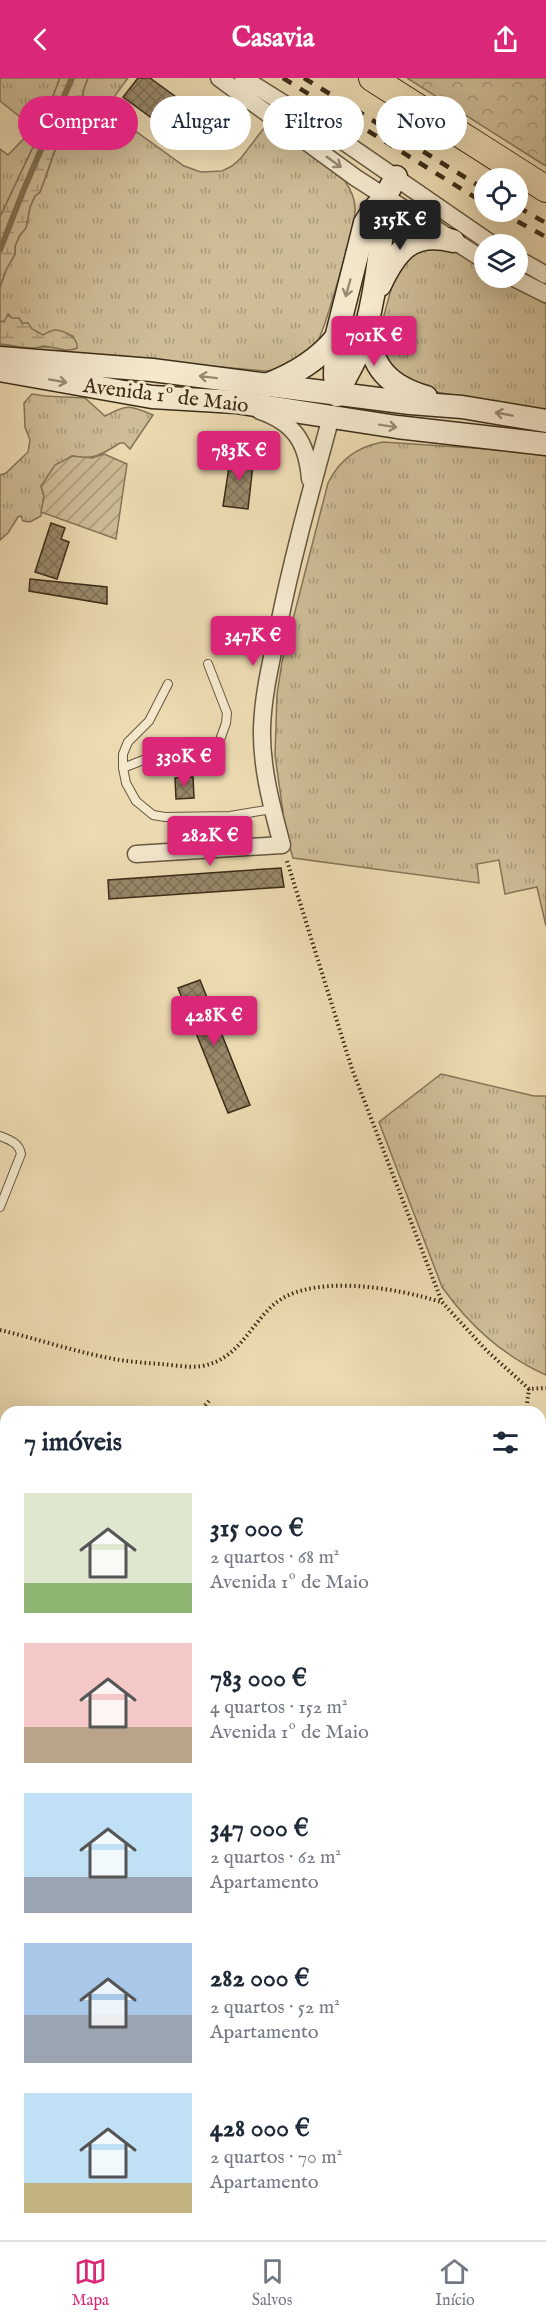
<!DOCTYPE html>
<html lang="pt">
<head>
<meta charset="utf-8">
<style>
	body { margin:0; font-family:"IM FELL English",serif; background:#f2f2f3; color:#1f2937; height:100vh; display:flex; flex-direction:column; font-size:22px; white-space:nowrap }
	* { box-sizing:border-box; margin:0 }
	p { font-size:20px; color:#747a83 }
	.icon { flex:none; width:33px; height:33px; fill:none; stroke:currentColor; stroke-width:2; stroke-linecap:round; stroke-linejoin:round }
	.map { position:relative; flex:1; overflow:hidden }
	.drawer { position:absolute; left:0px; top:1328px; width:546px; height:836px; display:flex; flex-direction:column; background:#fff; border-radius:18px 18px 0 0; box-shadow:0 6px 24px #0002 }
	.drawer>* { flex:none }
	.banner { position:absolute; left:18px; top:18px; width:510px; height:54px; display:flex; gap:12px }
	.controls { position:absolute; left:474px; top:90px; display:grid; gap:12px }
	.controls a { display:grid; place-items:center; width:54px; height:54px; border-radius:50%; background:#fff; box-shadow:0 6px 24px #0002; font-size:30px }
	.price { position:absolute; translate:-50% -51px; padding:0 14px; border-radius:6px; background:#db2777; color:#fff; font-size:20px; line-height:39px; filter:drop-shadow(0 2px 3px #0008) }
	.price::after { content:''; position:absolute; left:50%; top:36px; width:18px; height:14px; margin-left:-9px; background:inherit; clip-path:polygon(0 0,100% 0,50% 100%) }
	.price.on { background:#222; color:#fff }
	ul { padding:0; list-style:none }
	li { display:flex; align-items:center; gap:18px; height:150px; padding:0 24px }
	li span { display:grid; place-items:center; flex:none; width:168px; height:120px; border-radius:0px; color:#555 }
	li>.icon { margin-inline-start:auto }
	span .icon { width:72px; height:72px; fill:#fffc; stroke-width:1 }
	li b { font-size:26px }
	h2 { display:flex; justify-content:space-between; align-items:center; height:72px; padding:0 24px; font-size:26px }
	.tag { padding:0 21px; border-radius:27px; background:#fff; box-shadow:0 6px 24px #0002; font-size:21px; line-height:54px }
	.tag.on { background:#db2777; color:#fff }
	header { display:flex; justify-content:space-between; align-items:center; height:78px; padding:0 24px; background:#db2777; color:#fff; font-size:27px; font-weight:700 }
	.menu { display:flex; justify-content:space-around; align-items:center; height:84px; border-top:2px solid #e0e1e3; background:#fff; font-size:16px; color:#747a83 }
	.menu a { display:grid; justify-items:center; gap:3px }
	.menu .on { color:#db2777 }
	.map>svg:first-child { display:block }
	.grass { fill:url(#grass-tufts); stroke:#857558; stroke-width:1.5 }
	.forest { fill:url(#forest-crowns); stroke:#857558; stroke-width:1.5 }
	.wetland { fill:url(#wetland-marsh); stroke:#857558; stroke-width:1.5 }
	.garden { fill:url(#garden-furrows); stroke:#857558; stroke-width:1.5 }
	.pitch { fill:#cebd97; stroke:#857558; stroke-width:1.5 }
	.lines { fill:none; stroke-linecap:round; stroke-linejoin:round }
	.stream { stroke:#827155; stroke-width:6 }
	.building { fill:url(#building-cross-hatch); stroke:#3c2d18; stroke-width:1.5 }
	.service-casing { stroke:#68583e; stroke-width:10 }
	.minor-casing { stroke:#68583e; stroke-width:19 }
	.secondary-casing { stroke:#3c2d18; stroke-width:25 }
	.primary-casing { stroke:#3c2d18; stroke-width:28 }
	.path { stroke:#3c2d18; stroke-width:4; stroke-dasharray:1.5 3; stroke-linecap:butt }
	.service { stroke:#f3e7cc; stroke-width:8 }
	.minor { stroke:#f3e7cc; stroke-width:16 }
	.secondary { stroke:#f3e7cc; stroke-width:22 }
	.primary { stroke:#ecdab1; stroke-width:26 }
	.rail { stroke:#3c2d18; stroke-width:4.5; stroke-dasharray:10 10; stroke-linecap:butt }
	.oneway { stroke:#988a72 }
	.labels { text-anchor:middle; stroke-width:6; stroke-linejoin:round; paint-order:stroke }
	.street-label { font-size:21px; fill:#3c2d18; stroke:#f3e7cc }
</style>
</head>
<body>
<header><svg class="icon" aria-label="back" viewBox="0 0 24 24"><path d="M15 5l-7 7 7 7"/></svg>Casavia<svg class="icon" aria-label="share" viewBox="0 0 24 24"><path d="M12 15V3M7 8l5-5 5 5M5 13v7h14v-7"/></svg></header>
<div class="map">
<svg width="546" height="2162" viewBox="0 0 546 2162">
	<defs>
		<pattern id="grass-tufts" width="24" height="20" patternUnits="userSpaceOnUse" patternTransform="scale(1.5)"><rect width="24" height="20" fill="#cebd97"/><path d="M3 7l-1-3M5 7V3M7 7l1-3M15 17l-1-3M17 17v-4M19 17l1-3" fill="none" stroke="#a89a7a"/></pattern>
		<pattern id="forest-crowns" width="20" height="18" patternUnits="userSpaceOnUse" patternTransform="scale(1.5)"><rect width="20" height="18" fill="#cebd97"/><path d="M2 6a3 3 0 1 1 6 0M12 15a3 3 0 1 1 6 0" fill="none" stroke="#a89a7a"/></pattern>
		<pattern id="wetland-marsh" width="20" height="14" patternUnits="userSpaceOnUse" patternTransform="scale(1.5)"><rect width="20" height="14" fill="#cebd97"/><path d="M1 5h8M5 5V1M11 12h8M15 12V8" fill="none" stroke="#a89a7a"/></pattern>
		<pattern id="garden-furrows" width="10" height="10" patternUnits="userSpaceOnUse" patternTransform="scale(1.5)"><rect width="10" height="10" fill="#cebd97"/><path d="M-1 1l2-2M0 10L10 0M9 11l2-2" fill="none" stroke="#a89a7a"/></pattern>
		<pattern id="building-cross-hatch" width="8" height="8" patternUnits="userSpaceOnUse" patternTransform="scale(1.5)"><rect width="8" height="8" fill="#988768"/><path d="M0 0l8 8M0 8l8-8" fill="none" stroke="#7d6f55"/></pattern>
	</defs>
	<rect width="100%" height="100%" fill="#ecdab1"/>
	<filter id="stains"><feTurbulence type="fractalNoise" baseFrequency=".00333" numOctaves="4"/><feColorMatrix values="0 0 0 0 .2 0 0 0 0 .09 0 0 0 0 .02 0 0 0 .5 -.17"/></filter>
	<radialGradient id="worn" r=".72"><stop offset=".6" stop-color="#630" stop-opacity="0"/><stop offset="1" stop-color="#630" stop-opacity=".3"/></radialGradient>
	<g class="grass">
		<polygon points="0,0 60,0 34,67 0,139 0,71 8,77 34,50 0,23"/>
		<path d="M88 0H128L105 31 184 88 201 94 222 93 232 88 241 80 264 50H276L345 103C351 112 356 122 355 133 354 150 323 261 314 270 305 280 278 293 265 293L0 269V266L16 269H58L66 273 75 263 73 258C60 254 55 250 43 258L22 246 0 243V209L6 192 15 176V168L20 157 26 150 30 129 35 118 40 114 58 64 62 61 70 40 81 28 84 10Z"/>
		<polygon points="427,169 454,173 484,191 484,200 498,200 546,226 546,334 420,311 392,294 380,263 380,252 396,193 402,184"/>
		<path d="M32 316C51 320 67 318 85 320L105 338C127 326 130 327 153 337L130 371 124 365H120C103 376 92 383 72 378L41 408 44 418 41 438 30 444 23 443 21 438 18 439 8 455 0 462V397L6 395 28 374 30 362 25 349 24 325Z"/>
		<path d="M383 364 546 375V848L537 809 505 816 499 782 477 786 479 805 293 780 280 737 283 734 275 677 277 616 282 584 328 405C340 381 357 369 383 364Z"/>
		<path d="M441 996 534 1018H546V1297C502 1277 470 1248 442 1209L379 1044Z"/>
	</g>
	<polygon class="forest" points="407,0 546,0 546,88 541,85"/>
	<g class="wetland">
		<polygon points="60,0 88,0 84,10 81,28 70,40 62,61 58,64 40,114 35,118 30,129 26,150 20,157 15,168 15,176 6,192 0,209 0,139 34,67"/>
		<path d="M8 236 12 240H19L22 245H28L32 251 43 257C47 255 52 251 57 252 67 254 78 260 77 270 67 275 55 269 44 268 41 268 38 270 34 270 23 270 12 267 0 266V243L4 244Z"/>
	</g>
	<polygon class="garden" points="104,376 127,386 116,461 41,434 44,418 41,408 55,387 72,378 92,380"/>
	<g class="pitch">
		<polygon points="6,2105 6,2157 20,2157 20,2159 0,2160 0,2106"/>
		<polygon points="45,2157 126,2157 127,2162 46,2162"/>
	</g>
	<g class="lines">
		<polyline class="stream" points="0,172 24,111 72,0"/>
	</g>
	<g class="building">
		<polygon points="138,0 150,0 202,38 183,63 123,19"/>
		<polygon points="229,36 233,39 236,46 230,51 222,52 218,42 224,37"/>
		<polygon points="231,376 254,378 248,431 223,428"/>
		<polygon points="51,445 65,450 61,461 69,464 57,501 35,494"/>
		<polygon points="30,501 107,509 107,526 29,513"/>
		<polygon points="193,699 194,720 176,721 175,700"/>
		<polygon points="281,790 284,809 109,821 108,802"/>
		<polygon points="200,902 250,1027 228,1035 178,910"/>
	</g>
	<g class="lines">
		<g class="service-casing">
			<g id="service">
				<polyline points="168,606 149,643 128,664 123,676 123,690 126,705 136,723 153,737 165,739 230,738 272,731"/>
				<polyline points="123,690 156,677 205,671 220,662 226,645 227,635 208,586"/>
				<path d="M0 1058C10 1062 19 1065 21 1076L0 1129"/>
			</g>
		</g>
		<g class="minor-casing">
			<g id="minor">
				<polyline points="219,0 356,100 484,182"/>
				<polyline points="243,0 331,55 492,166"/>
				<polyline points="518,181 546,197"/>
				<polyline points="514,200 546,216"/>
				<path d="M260 333C295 345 307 365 310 401"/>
				<path d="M136 776 282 767C272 729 261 690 262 650 263 617 271 584 278 551 292 480 312 409 331 339"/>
			</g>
		</g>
		<g class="secondary-casing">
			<g id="secondary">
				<path d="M380 207C396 173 412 152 453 163"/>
				<path d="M368 250C371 290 389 308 426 319"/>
				<polyline points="0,280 152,292 410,325 462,329 546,343"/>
				<polyline points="0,292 152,319 236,324 397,349 546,366"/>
				<path d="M266 307C293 297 318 282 336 260"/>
				<polyline points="337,316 335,298 336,260 360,165 365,145 374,131 385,119 396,99"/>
				<path d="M337 317C344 300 355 285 361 267 376 220 381 168 385 119"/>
			</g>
		</g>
		<g class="primary-casing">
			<polyline id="primary" points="372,0 546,111"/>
		</g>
		<g class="path">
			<polyline points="287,783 352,991 442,1224 486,1272 529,1311 546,1310"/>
			<path d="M0 1252C38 1261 82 1276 120 1282 133 1284 147 1285 161 1286 174 1287 189 1290 202 1288 236 1282 248 1252 270 1230 306 1193 397 1210 441 1224"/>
			<polyline points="199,1334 209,1323"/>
			<polyline points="526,1334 529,1311"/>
			<polyline points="0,1540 6,1531"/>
			<polyline points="540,2114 546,2114"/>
			<polyline points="540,2138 546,2143"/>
			<polyline points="521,2157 521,2162"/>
			<polyline points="487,2162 488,2157"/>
		</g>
		<use href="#service" class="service"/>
		<use href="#minor" class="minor"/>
		<use href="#secondary" class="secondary"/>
		<use href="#primary" class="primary"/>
		<g class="rail">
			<polyline points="283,0 484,125"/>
			<polyline points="304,0 484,111"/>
			<polyline points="518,129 546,145"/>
			<polyline points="500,134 546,159"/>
		</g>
	</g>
	<defs><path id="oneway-shaft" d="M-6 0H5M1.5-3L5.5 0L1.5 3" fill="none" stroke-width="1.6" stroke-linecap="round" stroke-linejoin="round" transform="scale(1.5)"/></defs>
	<g class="oneway">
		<use href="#oneway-shaft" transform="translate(334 84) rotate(36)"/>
		<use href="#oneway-shaft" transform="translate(348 210) rotate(106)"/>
		<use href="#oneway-shaft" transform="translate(208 299) rotate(-173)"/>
		<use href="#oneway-shaft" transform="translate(58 303) rotate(10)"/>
		<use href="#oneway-shaft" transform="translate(504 336) rotate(-170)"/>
		<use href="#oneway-shaft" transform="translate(388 348) rotate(9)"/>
	</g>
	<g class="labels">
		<g class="street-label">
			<text transform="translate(166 317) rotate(7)" y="7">Avenida 1º de Maio</text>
		</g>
	</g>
	<rect width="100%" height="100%" filter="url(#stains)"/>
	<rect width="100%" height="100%" fill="url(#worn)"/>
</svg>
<div class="controls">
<a><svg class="icon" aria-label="locate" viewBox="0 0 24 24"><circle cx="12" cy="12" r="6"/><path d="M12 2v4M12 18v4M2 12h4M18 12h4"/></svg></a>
<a><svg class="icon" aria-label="layers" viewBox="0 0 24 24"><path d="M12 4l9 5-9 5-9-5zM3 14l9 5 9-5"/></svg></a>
</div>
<b class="price on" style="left:400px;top:173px">315K €</b>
<b class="price" style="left:374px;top:289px">701K €</b>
<b class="price" style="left:239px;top:404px">783K €</b>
<b class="price" style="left:253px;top:589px">347K €</b>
<b class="price" style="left:184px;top:710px">330K €</b>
<b class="price" style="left:210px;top:789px">282K €</b>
<b class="price" style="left:214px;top:969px">428K €</b>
<div class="banner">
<a class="tag on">Comprar</a>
<a class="tag">Alugar</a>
<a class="tag">Filtros</a>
<a class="tag">Novo</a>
</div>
<section class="drawer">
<h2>7 imóveis<svg class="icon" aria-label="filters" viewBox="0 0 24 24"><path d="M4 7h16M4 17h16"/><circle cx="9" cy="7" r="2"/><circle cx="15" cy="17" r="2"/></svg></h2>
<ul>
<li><span style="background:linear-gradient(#dfe7d0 75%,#8fb573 0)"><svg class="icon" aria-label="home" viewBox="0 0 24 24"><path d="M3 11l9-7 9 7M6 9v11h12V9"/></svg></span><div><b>315 000 €</b><p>2 quartos · 68 m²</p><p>Avenida 1º de Maio</p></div></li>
<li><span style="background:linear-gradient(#f6c9c9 70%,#b9a48a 0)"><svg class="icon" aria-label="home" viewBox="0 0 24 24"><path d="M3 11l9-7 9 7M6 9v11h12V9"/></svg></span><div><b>783 000 €</b><p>4 quartos · 152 m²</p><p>Avenida 1º de Maio</p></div></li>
<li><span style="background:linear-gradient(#bfe0f5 70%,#9aa5b1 0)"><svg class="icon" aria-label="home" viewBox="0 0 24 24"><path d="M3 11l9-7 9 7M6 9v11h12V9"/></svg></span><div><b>347 000 €</b><p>2 quartos · 62 m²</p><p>Apartamento</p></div></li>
<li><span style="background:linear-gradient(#a9c7e8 60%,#9aa5b1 0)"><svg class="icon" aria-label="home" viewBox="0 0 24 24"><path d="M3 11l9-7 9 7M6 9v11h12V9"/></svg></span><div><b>282 000 €</b><p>2 quartos · 52 m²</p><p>Apartamento</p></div></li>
<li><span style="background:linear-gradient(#bfe0f5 75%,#c2b280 0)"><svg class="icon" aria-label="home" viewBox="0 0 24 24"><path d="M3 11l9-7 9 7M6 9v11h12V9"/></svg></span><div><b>428 000 €</b><p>2 quartos · 70 m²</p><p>Apartamento</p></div></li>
</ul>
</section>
</div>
<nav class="menu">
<a class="on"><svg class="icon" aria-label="map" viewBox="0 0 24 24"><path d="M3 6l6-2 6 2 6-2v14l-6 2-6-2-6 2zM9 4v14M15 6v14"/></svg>Mapa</a>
<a><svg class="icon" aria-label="saved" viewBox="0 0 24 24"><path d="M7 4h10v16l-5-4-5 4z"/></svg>Salvos</a>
<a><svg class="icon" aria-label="home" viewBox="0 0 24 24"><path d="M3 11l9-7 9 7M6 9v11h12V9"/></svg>Início</a>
</nav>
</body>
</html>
